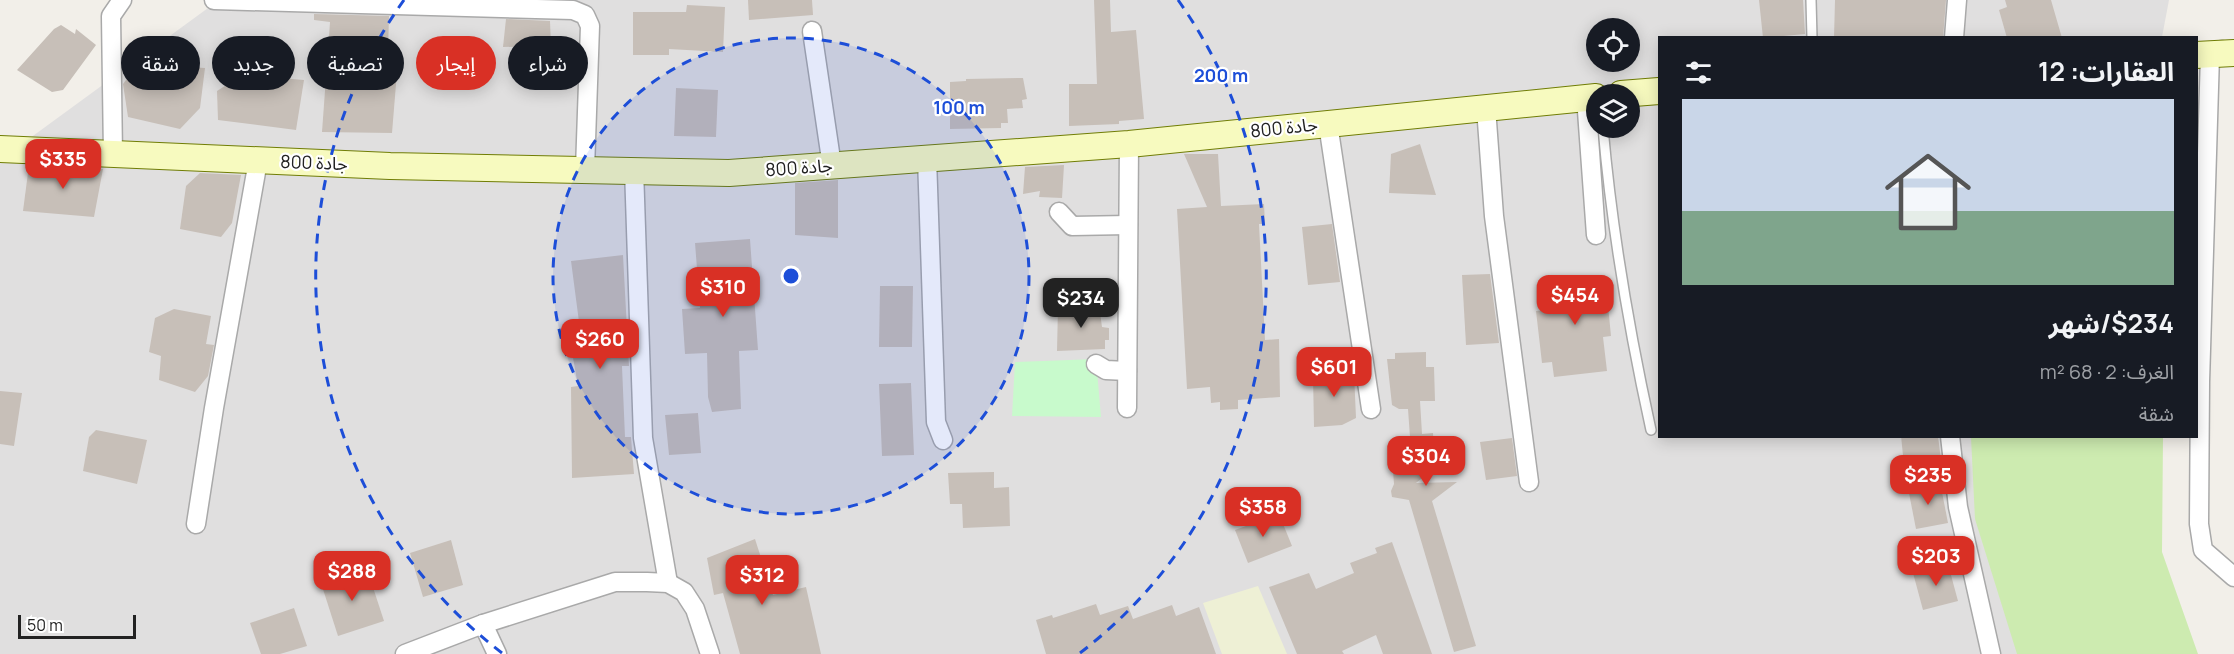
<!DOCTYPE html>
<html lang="ar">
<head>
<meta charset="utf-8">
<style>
	body { margin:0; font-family:Manrope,"Noto Sans Arabic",sans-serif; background:#242831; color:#f1f3f6; direction:rtl; height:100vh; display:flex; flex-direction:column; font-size:22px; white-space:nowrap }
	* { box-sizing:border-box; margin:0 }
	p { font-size:20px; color:#9ea1a6 }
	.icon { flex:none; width:33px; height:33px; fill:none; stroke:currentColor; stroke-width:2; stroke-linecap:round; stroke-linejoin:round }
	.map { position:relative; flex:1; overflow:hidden; direction:ltr }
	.side { position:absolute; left:1658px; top:36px; width:540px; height:402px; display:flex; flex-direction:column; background:#171b24; border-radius:0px; box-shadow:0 3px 15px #0003; direction:rtl }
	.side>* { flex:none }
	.hud { position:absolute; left:18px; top:36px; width:570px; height:54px; direction:rtl; display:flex; gap:12px }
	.tools { position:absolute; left:1586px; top:18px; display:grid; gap:12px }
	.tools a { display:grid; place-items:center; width:54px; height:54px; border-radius:50%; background:#171b24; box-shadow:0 3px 15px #0003; font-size:30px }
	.scale { position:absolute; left:18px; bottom:15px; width:118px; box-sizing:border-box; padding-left:6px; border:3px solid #222; border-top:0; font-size:16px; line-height:21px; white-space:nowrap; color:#222; -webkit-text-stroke:4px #fff; paint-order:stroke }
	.price { position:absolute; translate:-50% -51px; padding:0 14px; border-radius:12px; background:#d93025; color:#fff; font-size:20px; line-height:39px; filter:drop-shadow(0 2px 3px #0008) }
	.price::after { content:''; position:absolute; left:50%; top:36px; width:18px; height:14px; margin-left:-9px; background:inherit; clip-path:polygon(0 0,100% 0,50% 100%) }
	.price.active { background:#222; color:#fff }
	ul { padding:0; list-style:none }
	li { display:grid; align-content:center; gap:12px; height:318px; padding:0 24px }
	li+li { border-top:2px solid #363941 }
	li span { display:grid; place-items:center; height:186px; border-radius:0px; color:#555 }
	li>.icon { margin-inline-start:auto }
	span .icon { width:108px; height:108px; fill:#fffc; stroke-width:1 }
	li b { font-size:26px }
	h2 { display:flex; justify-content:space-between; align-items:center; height:72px; padding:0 24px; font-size:26px }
	.chip { padding:0 21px; border-radius:27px; background:#171b24; box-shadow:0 3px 15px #0003; font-size:21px; line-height:54px }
	.chip.active { background:#d93025; color:#fff }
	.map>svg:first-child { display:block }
	.residential { fill:#e0dfdf; fill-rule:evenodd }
	.farmland { fill:#eef0d5 }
	.grass { fill:#cdebb0 }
	.park { fill:#c8facc }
	.building { fill:#c7bfb8 }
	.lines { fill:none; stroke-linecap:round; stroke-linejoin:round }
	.service-casing { stroke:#a9a9a9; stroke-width:12 }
	.minor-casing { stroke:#a9a9a9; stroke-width:21 }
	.secondary-casing { stroke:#707d05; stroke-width:28 }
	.service { stroke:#fff; stroke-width:9 }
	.minor { stroke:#fff; stroke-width:18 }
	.secondary { stroke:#f7fabf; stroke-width:26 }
	.ring { fill:none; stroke:#1d4ed8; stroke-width:3; stroke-dasharray:10 8 }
	.labels { text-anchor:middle; stroke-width:4.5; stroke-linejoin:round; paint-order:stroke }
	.street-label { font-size:18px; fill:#222; stroke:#fff }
	.centre { fill:#1d4ed8; stroke:#fff; stroke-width:3 }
	.ring-label { font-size:18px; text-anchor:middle; font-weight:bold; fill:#1d4ed8; stroke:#fff; stroke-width:4.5; stroke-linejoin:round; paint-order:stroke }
</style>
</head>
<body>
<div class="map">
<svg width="2234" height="654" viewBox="0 0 2234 654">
	<rect width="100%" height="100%" fill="#f2efe9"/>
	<path class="residential" d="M219 0H2169L2162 37 1659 38V436L2092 437 2034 654H0V160ZM1596 28H1629V62H1596ZM1596 94H1629V128H1596Z"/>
	<polygon class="farmland" points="1258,586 1287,654 1222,654 1203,603"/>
	<polygon class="grass" points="1971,437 2163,437 2162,552 2198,654 2017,654 1975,519"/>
	<polygon class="park" points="1096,359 1101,417 1012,416 1015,362"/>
	<g class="building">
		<polygon points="748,0 812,0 813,15 749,20"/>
		<polygon points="1094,0 1110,0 1111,32 1136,30 1144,119 1119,121 1119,124 1069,126 1069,84 1097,84"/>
		<polygon points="1759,0 1803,0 1805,34 1763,38"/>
		<polygon points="1835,0 1946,0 1943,38 1834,38"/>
		<polygon points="2005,0 2051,0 2062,38 2007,38 1999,10 2007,7"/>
		<polygon points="687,5 725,7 723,52 669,49 669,55 633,55 633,12 686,12"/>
		<polygon points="314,14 389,16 388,52 328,52 330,22 314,20"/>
		<polygon points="506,19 550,21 551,46 503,47"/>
		<polygon points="61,25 75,34 76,29 96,45 63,90 52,92 17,70 54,29"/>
		<polygon points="138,64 205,68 200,108 180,129 128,117 123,84"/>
		<polygon points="397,72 392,133 322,132 326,77"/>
		<polygon points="242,75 304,80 296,130 218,120 217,91"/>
		<polygon points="1023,78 1027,99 1022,100 1023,108 1007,109 1008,123 1001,123 1001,128 950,129 950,82 966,81 966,79"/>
		<polygon points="676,88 718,90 716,137 674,136"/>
		<polygon points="1420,144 1436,195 1389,193 1391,154"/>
		<polygon points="1184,154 1218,154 1221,206 1264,204 1265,224 1259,224 1265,340 1279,339 1280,397 1238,400 1238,409 1220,410 1220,402 1211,403 1210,387 1187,389 1177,209 1207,207"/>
		<polygon points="29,165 103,169 94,217 23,211"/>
		<polygon points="1064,165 1062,198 1039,197 1040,191 1023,194 1025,167"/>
		<polygon points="200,173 241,175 232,223 221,237 180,229 186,186"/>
		<polygon points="838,180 838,238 795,235 795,183"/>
		<polygon points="1332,224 1340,282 1308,285 1302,227"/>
		<polygon points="750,239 758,350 739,351 741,409 712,412 708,397 707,353 685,354 682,309 700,308 695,243"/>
		<polygon points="623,255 629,366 622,366 625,437 631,437 634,474 572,478 571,387 578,386 567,324 579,322 571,261"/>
		<polygon points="1490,274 1499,343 1466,345 1462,275"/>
		<polygon points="1605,275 1611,336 1603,337 1607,371 1554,377 1552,362 1542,363 1536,311 1549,310 1546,282"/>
		<polygon points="880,286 913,286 912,347 879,347"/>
		<polygon points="1079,305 1099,305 1102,327 1109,328 1109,340 1105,340 1105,349 1057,351 1058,307 1078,307"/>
		<polygon points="174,309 211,316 206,344 214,345 208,376 195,392 159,380 161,356 149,352 155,318"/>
		<polygon points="1426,352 1426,367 1434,367 1435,401 1420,401 1422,434 1433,433 1434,453 1439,454 1442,462 1416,483 1457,482 1432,501 1476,646 1454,652 1409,500 1392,497 1391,491 1394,484 1393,471 1404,471 1401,438 1410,437 1408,409 1399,409 1392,405 1387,359 1395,359 1395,353"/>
		<polygon points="1340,370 1340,373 1354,373 1356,418 1342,425 1314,427 1313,376 1319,376 1319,371"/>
		<polygon points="911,383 914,455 882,456 879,384"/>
		<polygon points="0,391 22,393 14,446 0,444"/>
		<polygon points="698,413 701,453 669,455 665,415"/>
		<polygon points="96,430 147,440 137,484 83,471 89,437"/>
		<polygon points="1901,436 1938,436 1941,460 1904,465"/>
		<polygon points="1512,438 1517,476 1486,480 1480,442"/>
		<polygon points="994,472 994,488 1009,487 1010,526 963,528 962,504 950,504 948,473"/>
		<polygon points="1940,482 1948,523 1916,529 1908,488"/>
		<polygon points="1279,514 1292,546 1248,563 1235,530"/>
		<polygon points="755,539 773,595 806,587 821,654 740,654 723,593 714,595 707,558"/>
		<polygon points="451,540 463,585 423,597 410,553"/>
		<polygon points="1392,542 1432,654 1383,654 1376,635 1342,651 1344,654 1297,654 1269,587 1309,573 1316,589 1354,573 1350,563 1377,553 1375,548"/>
		<polygon points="1948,564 1958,601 1923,610 1913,573"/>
		<polygon points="367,569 384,621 338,636 321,583"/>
		<polygon points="1096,604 1100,615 1128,606 1133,619 1172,605 1176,616 1199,607 1216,654 1046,654 1036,620 1052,615 1053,618"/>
		<polygon points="294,608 307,646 280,654 261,654 250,623"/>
	</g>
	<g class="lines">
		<g class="service-casing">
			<g id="service">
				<polyline points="1811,0 1812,38"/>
				<path d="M1603 128C1612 230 1629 330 1651 430"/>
			</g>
		</g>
		<g class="minor-casing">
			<g id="minor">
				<polyline points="214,0 573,10 585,15 590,26 585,169"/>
				<polyline points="812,31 832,166"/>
				<polyline points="1954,38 1957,0"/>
				<polyline points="2222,50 2210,55 2200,382 2199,524 2203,550 2234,577"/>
				<polyline points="1586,97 1596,235"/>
				<polyline points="1486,108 1494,216 1529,482"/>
				<polyline points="1328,124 1371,409"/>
				<polyline points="113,155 111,16 122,0"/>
				<polyline points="927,158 936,422 943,440"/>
				<polyline points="634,169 643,438 668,583"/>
				<polyline points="1059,212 1072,226 1128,225"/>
				<polyline points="1096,364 1106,370 1127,371"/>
				<polyline points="1127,408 1129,144"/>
				<polyline points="1950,436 1958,507 1991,654"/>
				<polyline points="196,524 214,408 258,161"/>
				<polyline points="483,624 497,654"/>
				<polyline points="405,654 483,624 615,582 647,582 668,583 684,592 695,609 710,654"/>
			</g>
		</g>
		<g class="secondary-casing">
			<g id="secondary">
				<polyline points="2196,55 2234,53"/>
				<polyline points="1621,94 1659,91"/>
				<polyline points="0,149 390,166 729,173 1129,144 1596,97"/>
			</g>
		</g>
		<use href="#service" class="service"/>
		<use href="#minor" class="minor"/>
		<use href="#secondary" class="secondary"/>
	</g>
	<circle cx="791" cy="276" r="238" fill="#1d4ed8" fill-opacity=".12"/>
	<g class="ring">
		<circle cx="791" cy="276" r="238"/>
		<path d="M502 653A475 475 0 0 1 404 0M1178 0A475 475 0 0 1 1080 653"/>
	</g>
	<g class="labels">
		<g class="street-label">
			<text transform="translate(1284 128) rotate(-6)" y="6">جادة 800</text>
			<text transform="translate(314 163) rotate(2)" y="6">جادة 800</text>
			<text transform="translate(799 168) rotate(-4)" y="6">جادة 800</text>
		</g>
	</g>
	<circle cx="791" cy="276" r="9" class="centre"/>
	<g class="ring-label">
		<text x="1221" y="82">200 m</text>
		<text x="959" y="114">100 m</text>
	</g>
</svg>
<div class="tools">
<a><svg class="icon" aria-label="locate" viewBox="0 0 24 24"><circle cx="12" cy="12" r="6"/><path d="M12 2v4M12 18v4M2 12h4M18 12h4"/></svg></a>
<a><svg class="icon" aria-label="layers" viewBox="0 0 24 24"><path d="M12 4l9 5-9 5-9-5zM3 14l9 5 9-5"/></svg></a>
</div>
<div class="scale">50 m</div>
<b class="price" style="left:63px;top:190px">$335</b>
<b class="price" style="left:723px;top:318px">$310</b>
<b class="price" style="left:1575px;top:326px">$454</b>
<b class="price active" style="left:1081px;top:329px">$234</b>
<b class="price" style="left:600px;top:370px">$260</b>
<b class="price" style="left:1334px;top:398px">$601</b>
<b class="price" style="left:1426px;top:487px">$304</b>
<b class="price" style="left:1928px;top:506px">$235</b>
<b class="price" style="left:1263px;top:538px">$358</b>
<b class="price" style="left:1936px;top:587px">$203</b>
<b class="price" style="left:352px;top:602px">$288</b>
<b class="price" style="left:762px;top:606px">$312</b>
<div class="hud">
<a class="chip">شراء</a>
<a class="chip active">إيجار</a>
<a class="chip">تصفية</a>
<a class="chip">جديد</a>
<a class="chip">شقة</a>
</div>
<section class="side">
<h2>العقارات: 12<svg class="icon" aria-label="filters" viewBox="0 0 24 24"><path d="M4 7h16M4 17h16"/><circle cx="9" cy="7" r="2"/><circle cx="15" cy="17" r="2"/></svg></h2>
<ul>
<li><span style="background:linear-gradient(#c9d6e8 60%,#7fa58c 0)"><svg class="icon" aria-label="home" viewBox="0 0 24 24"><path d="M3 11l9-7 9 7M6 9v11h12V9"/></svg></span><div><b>$234/شهر</b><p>الغرف: 2 · 68 m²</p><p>شقة</p></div></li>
</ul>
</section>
</div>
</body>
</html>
